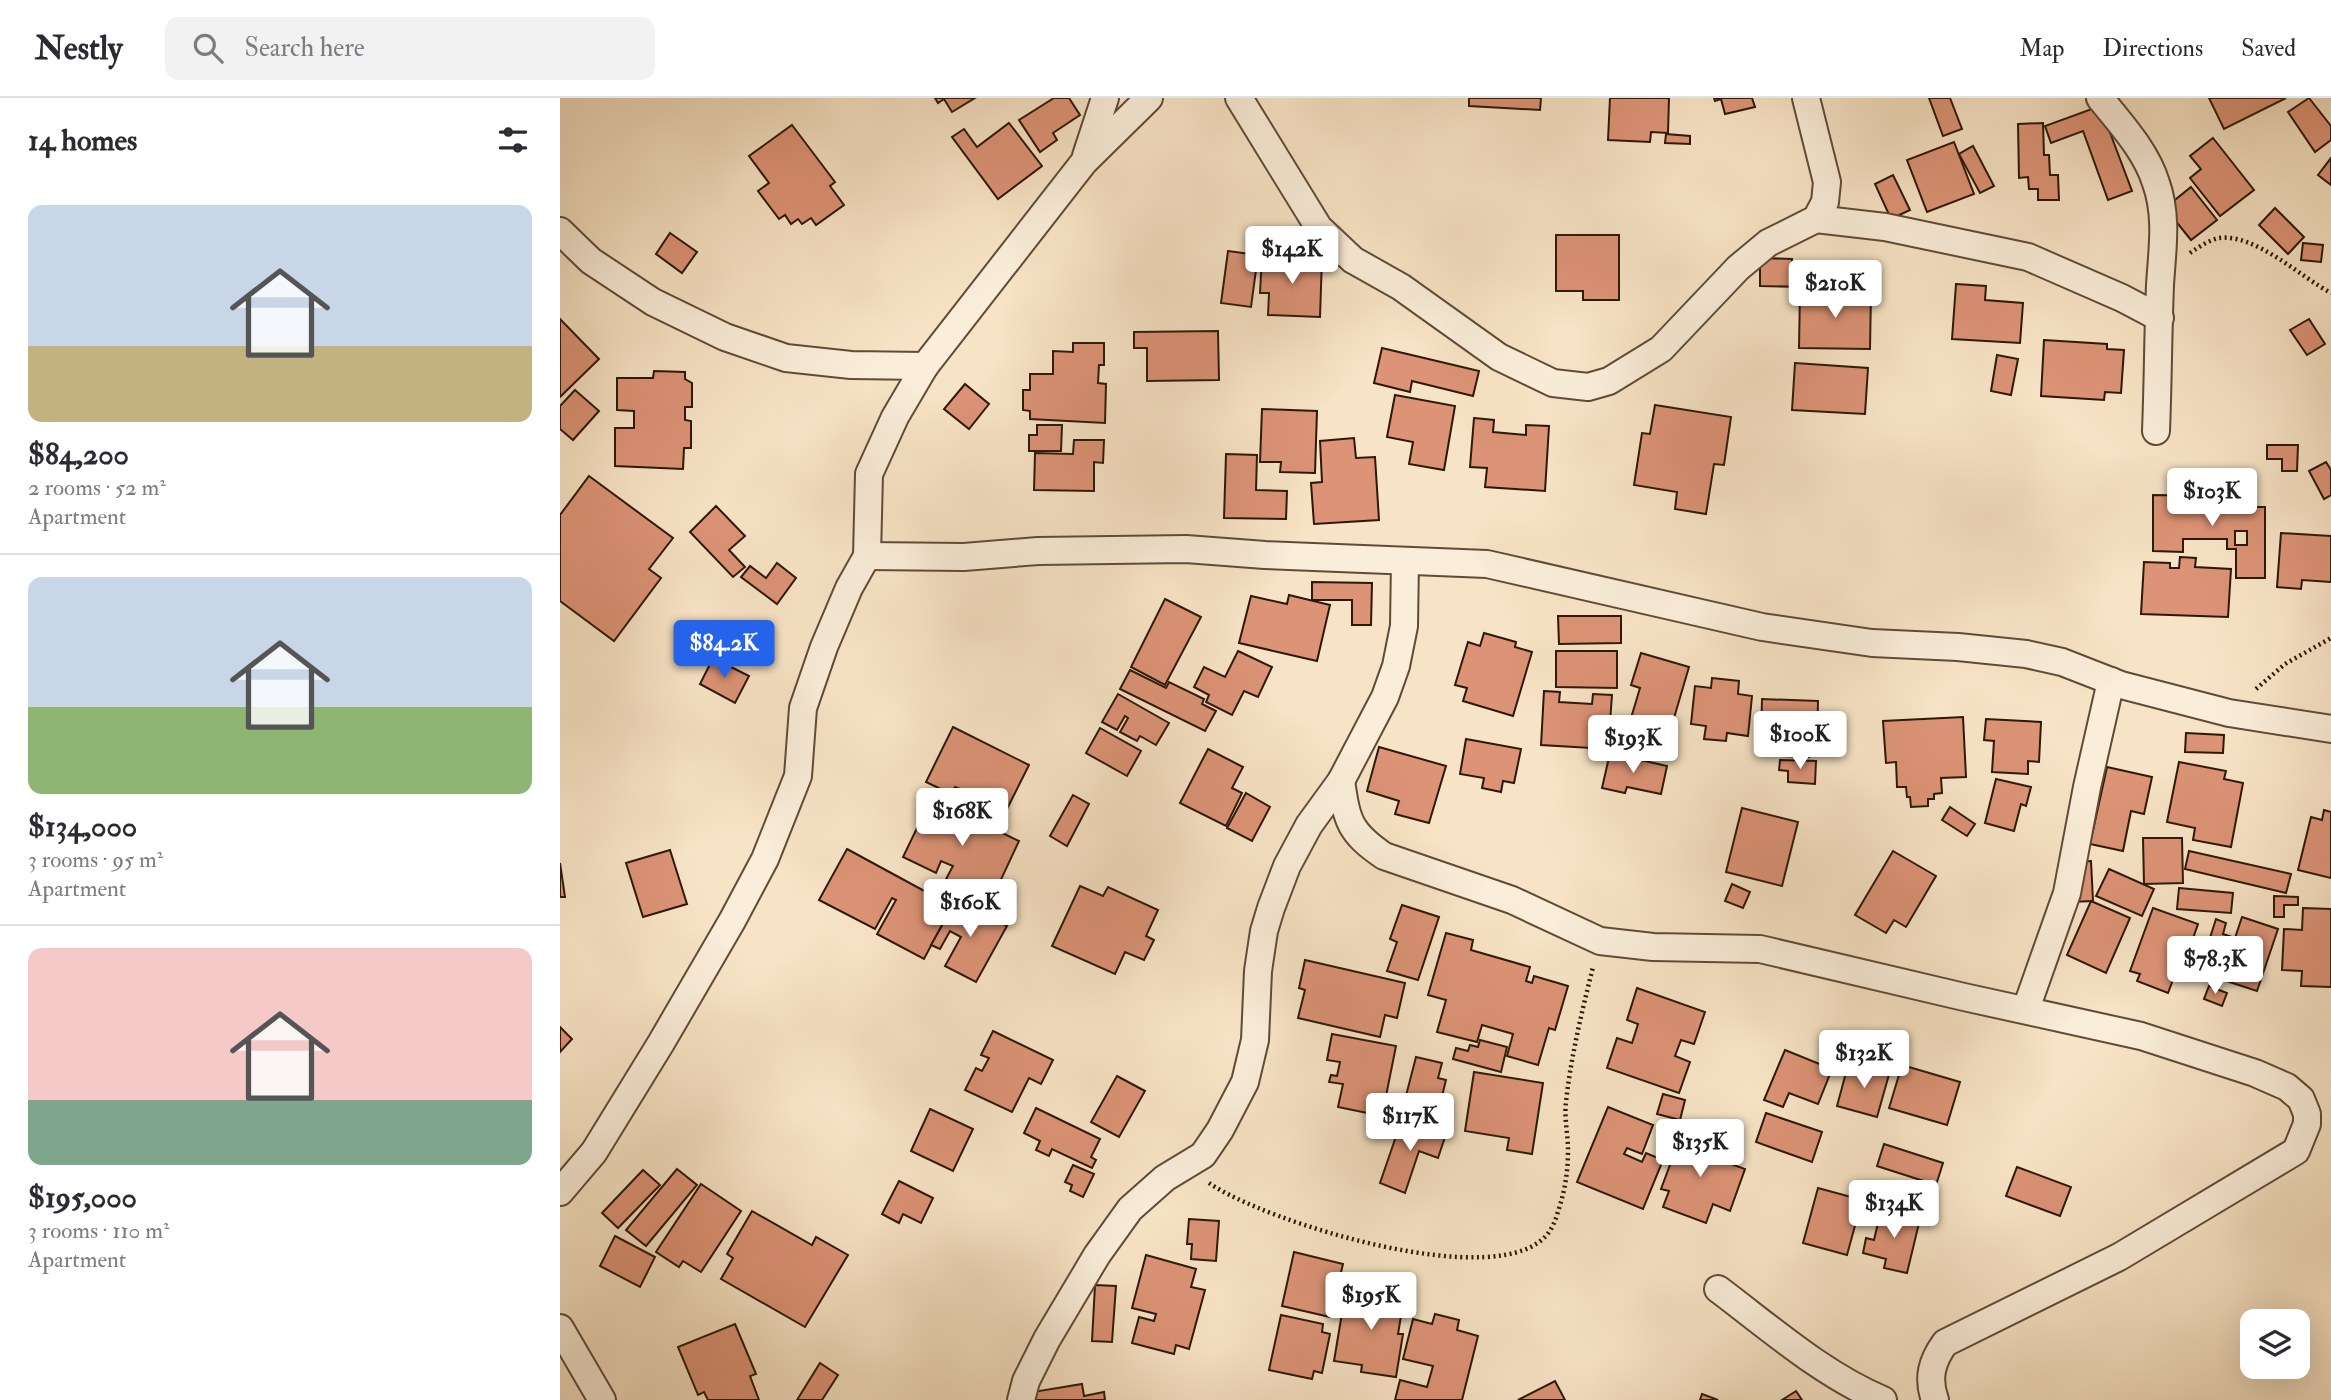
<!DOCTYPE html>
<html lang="en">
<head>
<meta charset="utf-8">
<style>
	body { margin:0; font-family:"IM FELL Double Pica",serif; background:#f2f2f3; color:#2b2b33; height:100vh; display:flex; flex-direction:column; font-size:26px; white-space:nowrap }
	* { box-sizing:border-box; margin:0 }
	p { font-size:23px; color:#7c7c81 }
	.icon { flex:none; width:38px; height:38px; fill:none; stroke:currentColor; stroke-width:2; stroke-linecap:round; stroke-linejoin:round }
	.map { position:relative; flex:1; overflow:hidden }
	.drawer { display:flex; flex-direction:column; background:#fff; width:560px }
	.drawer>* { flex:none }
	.buttons { position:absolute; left:1680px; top:1211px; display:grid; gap:14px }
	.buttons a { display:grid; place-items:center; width:70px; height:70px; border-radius:14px; background:#fff; box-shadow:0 7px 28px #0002; font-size:35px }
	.price { position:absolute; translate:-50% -60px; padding:0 16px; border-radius:7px; background:#fff; color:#222; font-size:23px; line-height:46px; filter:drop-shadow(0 2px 4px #0008) }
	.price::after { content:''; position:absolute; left:50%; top:42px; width:21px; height:16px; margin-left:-10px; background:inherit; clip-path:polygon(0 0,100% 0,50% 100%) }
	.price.selected { background:#2563eb; color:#fff }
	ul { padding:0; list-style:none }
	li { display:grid; align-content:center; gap:14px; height:371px; padding:0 28px }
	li+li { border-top:2px solid #e1e1e2 }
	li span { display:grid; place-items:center; height:217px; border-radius:14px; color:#555 }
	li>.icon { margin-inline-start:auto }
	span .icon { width:126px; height:126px; fill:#fffc; stroke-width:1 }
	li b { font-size:30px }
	h2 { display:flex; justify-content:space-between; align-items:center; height:84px; padding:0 28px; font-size:30px }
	header { display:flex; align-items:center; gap:42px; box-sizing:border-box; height:98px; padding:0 35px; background:#fff; border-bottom:2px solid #e1e1e2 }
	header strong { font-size:33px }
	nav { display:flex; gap:38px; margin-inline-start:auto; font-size:24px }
	.search { width:490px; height:63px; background:#f2f2f3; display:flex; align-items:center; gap:18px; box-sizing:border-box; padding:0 24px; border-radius:14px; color:#7c7c81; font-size:26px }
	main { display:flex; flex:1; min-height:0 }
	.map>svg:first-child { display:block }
	.building { fill:#dc9376; stroke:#2d1809; stroke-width:2; fill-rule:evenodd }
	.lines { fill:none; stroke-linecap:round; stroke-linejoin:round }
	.street-casing { stroke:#604b38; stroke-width:30 }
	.path { stroke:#2d1809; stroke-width:4.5; stroke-dasharray:2 3.5; stroke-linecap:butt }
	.street { stroke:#faedd9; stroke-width:26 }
</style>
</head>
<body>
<header>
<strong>Nestly</strong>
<div class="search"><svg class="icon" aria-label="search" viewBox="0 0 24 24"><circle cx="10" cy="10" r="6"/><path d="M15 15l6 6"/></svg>Search here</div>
<nav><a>Map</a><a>Directions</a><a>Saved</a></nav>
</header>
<main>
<section class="drawer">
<h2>14 homes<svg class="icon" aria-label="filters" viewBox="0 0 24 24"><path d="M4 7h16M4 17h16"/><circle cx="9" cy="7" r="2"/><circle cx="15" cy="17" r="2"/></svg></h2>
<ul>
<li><span style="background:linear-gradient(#c9d6e8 65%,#c2b280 0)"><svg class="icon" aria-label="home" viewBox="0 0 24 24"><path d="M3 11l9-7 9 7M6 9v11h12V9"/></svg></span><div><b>$84,200</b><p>2 rooms · 52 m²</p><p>Apartment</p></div></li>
<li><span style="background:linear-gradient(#c9d6e8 60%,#8fb573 0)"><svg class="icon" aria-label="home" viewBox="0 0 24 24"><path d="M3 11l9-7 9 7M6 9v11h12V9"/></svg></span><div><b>$134,000</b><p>3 rooms · 95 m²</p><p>Apartment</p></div></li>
<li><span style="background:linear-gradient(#f6c9c9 70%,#7fa58c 0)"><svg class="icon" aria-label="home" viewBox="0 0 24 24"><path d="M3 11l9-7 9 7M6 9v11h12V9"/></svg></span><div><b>$195,000</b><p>3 rooms · 110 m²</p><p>Apartment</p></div></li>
</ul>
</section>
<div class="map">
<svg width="1771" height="1302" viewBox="0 0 1771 1302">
	<rect width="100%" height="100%" fill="#f7e3c5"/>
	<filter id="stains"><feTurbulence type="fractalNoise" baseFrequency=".00286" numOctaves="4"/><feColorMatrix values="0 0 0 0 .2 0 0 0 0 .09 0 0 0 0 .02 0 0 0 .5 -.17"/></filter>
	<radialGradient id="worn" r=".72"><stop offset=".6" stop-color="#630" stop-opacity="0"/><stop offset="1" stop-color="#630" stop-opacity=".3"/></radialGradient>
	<g class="building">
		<polygon points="375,0 415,0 392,14 384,1 378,5"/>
		<polygon points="494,0 509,0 520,17 493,35 497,42 480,54 459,22"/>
		<polygon points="909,0 981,0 980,12 909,8"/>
		<polygon points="1050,0 1109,0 1108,35 1091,34 1090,44 1048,42"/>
		<polygon points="1154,0 1192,0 1195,9 1165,16 1161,1 1155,3"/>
		<polygon points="1369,0 1390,0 1402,31 1383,38"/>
		<polygon points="1649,0 1726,0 1664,31"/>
		<polygon points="1749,0 1771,28 1771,42 1755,54 1728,14"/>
		<polygon points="1540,8 1572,93 1548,102 1523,33 1491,45 1485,28"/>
		<polygon points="449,25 482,68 438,101 392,39 404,31 417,49"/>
		<polygon points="1483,25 1484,57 1489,57 1490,77 1498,77 1499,102 1478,102 1478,91 1469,91 1468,79 1459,80 1458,26"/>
		<polygon points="232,27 275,84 270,88 284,107 256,127 251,120 242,126 238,121 231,126 225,117 219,121 198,93 209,85 189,58"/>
		<polygon points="1106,36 1130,38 1130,46 1105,45"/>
		<polygon points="1653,40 1694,92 1660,118 1630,80 1641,71 1630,58"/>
		<polygon points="1394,44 1414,96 1367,114 1347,62"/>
		<polygon points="1413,48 1434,88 1420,95 1399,56"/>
		<polygon points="1771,60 1771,87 1758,77"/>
		<polygon points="1333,77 1350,112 1331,121 1315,86"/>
		<polygon points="1631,89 1657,122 1631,142 1605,110"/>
		<polygon points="1715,110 1744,139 1728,156 1699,127"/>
		<polygon points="110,135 137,154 122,175 96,156"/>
		<polygon points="996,137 1059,137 1059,202 1023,202 1023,193 996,193"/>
		<polygon points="1743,145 1763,147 1761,164 1741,162"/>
		<polygon points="668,153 698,157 691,209 661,205"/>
		<polygon points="702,158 729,159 729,176 734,176 735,159 762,160 760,219 708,217 709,195 700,195"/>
		<polygon points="1200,160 1232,161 1232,177 1248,178 1248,189 1200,188"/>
		<polygon points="1396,186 1426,188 1425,202 1463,205 1460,245 1392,241"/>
		<polygon points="1240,193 1311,194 1310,251 1239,250"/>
		<polygon points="0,221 39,261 0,299"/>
		<polygon points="1749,221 1765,246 1747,257 1730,232"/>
		<polygon points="658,233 659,282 587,283 587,250 574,250 574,234"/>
		<polygon points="1484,242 1547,246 1547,251 1564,252 1561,295 1545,294 1544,302 1481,298"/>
		<polygon points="513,245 544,245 544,267 539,267 538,285 546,286 545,325 470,321 470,313 463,312 463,292 470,292 470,276 493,276 493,253 513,254"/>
		<polygon points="822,250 919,273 913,298 852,283 850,294 814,285"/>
		<polygon points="1437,257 1458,261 1451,297 1431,293"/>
		<polygon points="1235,265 1308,270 1305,316 1232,312"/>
		<polygon points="94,273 125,274 125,281 132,285 132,309 125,309 125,322 131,323 131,350 124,350 123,371 55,368 55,330 74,330 74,313 57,312 57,280 93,280"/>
		<polygon points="405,286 429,306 409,331 384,311"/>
		<polygon points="15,292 39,313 13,342 0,331 0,308"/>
		<polygon points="835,297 895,308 884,372 849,366 853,344 827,339"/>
		<polygon points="1095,307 1171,319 1164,367 1154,366 1146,416 1115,411 1117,394 1074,387 1082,335 1090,336"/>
		<polygon points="702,311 757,313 755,375 720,374 721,364 700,364"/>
		<polygon points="914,320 934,322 933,334 966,337 966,327 989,328 985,393 925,389 927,370 910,369"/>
		<polygon points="477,327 502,327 501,353 469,353 469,337 477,337"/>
		<polygon points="794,340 796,360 815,359 819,422 754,426 751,385 762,384 760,343"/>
		<polygon points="514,342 544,342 543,365 534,364 534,393 474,392 475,355 513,356"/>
		<polygon points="1707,347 1738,347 1737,373 1722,373 1722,361 1707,361"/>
		<polygon points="666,356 697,357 696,392 727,393 726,421 664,420"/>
		<polygon points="1766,364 1771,372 1771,397 1764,401 1749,373"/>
		<polygon points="29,378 113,440 89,471 101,480 54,543 0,503 0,417"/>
		<path d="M1593 397 1675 398V409H1705V480H1676V451H1667V441H1623V454L1593 453ZM1675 433H1687V447H1675Z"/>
		<polygon points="156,408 185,438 169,452 185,469 173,479 130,434"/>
		<polygon points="1721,435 1771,438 1771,484 1742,482 1741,491 1717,489"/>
		<polygon points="1620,459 1636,460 1635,469 1671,471 1668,519 1581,516 1584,464 1610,465 1610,470 1619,470"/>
		<polygon points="217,465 236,480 217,506 181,479 190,468 206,480"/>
		<polygon points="752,484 812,485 811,527 792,527 792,502 752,502"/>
		<polygon points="729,497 770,507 757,563 679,545 691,498 727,506"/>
		<polygon points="605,501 641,519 605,587 571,569"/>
		<polygon points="998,518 1061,518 1061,545 999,546"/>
		<polygon points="924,535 956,544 955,549 972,554 953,618 903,603 907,590 895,587 908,544 920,548"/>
		<polygon points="678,553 712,569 698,599 684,593 672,617 646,604 649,597 634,589 644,569 665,579"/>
		<polygon points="996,553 1057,553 1057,590 996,589"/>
		<polygon points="1081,555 1129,569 1104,654 1058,640 1064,618 1071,620 1080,590 1071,587"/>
		<polygon points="153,560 189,578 175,605 140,586"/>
		<polygon points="570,572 606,590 609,584 644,601 642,606 656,613 645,633 560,591"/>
		<polygon points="1152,580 1179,583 1178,596 1192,598 1188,638 1167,635 1166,643 1144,641 1146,628 1131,626 1135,588 1151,590"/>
		<polygon points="984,593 1000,594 999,604 1032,606 1033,596 1052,597 1048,651 981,647"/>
		<polygon points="558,596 609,625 596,647 580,638 577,643 560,634 568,620 565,618 557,632 542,624"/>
		<polygon points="1202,601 1258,603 1257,650 1250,649 1249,659 1218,658 1219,642 1201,642"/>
		<polygon points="1403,619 1406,679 1381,680 1382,695 1374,696 1374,701 1368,701 1368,708 1351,709 1350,699 1347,699 1346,689 1337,689 1336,664 1326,665 1323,623"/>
		<polygon points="1426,621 1481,624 1479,664 1468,663 1468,676 1432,674 1434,643 1424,642"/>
		<polygon points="393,629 469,667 442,721 401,700 405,693 395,689 391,696 366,684"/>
		<polygon points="540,630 581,653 567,678 526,655"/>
		<polygon points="1626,635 1664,637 1663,655 1625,654"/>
		<polygon points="906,641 961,651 954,685 943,683 941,694 922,690 924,680 900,676"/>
		<polygon points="819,649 886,668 869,725 835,716 839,703 807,693"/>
		<polygon points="648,651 683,669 672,690 682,695 666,728 620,705"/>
		<polygon points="1050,655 1107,668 1101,696 1067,689 1065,695 1042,690"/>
		<polygon points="1220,662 1256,663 1255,686 1228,684 1228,673 1219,672"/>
		<polygon points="1619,664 1666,673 1664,681 1683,685 1671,749 1633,742 1635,730 1607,724"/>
		<polygon points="1547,669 1592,679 1584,716 1571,713 1563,753 1530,746"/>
		<polygon points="1436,681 1471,689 1466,708 1461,706 1454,733 1425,725"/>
		<polygon points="686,695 710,709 692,743 667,730"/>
		<polygon points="513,697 529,706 507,748 490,738"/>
		<polygon points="371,701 391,710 393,705 437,725 434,731 459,743 431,803 386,781 393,768 381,763 376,775 343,759"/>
		<polygon points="1390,709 1415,726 1407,738 1382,722"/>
		<polygon points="1182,710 1238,724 1222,788 1166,774"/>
		<polygon points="1764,712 1771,714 1771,780 1738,772 1751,719 1762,722"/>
		<polygon points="1583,740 1622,740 1623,785 1584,786"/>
		<polygon points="287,751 392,808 364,861 317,836 336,802 332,800 315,831 259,802"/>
		<polygon points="110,752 127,806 83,819 66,765"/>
		<polygon points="1333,753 1376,778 1346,829 1334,822 1326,835 1295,817"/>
		<polygon points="1629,753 1731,776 1726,795 1625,771"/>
		<polygon points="1531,763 1533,803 1509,804 1507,764"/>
		<polygon points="0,765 5,799 0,799"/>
		<polygon points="1549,771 1594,791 1582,818 1536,798"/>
		<polygon points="1172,786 1190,794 1183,810 1165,803"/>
		<polygon points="520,788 543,798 548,789 598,812 586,838 594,842 584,862 565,854 555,876 492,848"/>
		<polygon points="1619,790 1673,795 1671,815 1617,811"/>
		<polygon points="1714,798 1738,799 1738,807 1724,807 1724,819 1714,819"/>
		<polygon points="397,801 447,828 416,884 385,868 401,839 390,833 380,851 371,847"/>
		<polygon points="1531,803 1570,820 1546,875 1507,857"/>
		<polygon points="842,807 879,819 858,882 827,873 837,844 830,841"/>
		<polygon points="1593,810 1638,826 1632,843 1622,840 1615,858 1621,860 1608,895 1577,883 1580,876 1570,873"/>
		<polygon points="1743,810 1771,811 1771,889 1741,888 1742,873 1722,872 1724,831 1742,832"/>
		<polygon points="1682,819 1718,831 1697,893 1639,874 1656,821 1666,825 1663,836 1675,840"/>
		<polygon points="886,835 913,842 911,852 970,869 966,883 972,885 974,878 1008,888 995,932 989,930 978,967 947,958 953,936 922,927 917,944 877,934 886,902 868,897"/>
		<polygon points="745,862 845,885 837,920 825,917 820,939 738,920 745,892 739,890"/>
		<polygon points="1649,888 1667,895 1662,908 1644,901"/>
		<polygon points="1077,890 1145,914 1134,946 1121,942 1115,958 1130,964 1119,995 1047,970 1057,940 1072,945 1078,926 1067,922"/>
		<polygon points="0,929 12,941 0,954"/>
		<polygon points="433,933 493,962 481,986 469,980 452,1014 405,992 416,970 422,973 429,960 421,957"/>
		<polygon points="772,936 836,948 822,1018 778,1009 783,986 769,984 771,977 777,978 780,964 767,962"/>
		<polygon points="920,942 947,949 941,974 893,961 896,950 908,953 910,947 918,949"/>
		<polygon points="1225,952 1272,971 1258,1006 1229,995 1223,1009 1204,1002"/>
		<polygon points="856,959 882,965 878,980 886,982 875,1026 841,1017"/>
		<polygon points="1300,965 1330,973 1317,1019 1277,1008 1287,971 1298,974"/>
		<polygon points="1342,967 1400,984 1387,1027 1329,1010"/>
		<polygon points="914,974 983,985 972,1056 947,1052 949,1040 905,1033"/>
		<polygon points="557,978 585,993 559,1039 531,1024"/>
		<polygon points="1103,996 1125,1002 1120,1022 1097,1016"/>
		<polygon points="1048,1009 1093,1027 1082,1056 1067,1050 1064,1056 1082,1064 1086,1055 1103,1062 1083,1111 1017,1084"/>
		<polygon points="476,1010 540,1041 531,1059 536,1062 532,1070 492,1051 489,1058 476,1052 480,1043 464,1035"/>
		<polygon points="370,1011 413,1031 393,1073 351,1053"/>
		<polygon points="1206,1015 1262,1034 1252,1064 1196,1044"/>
		<polygon points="842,1021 886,1036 878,1060 859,1053 845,1095 820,1085"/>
		<polygon points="1130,1030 1156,1039 1149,1058 1185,1071 1170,1113 1153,1106 1146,1125 1103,1109 1109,1093 1101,1091 1117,1048 1122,1050"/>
		<polygon points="1324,1046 1383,1065 1376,1087 1317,1068"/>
		<polygon points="513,1067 534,1076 523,1099 510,1093 512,1087 505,1084"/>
		<polygon points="1457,1069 1511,1089 1500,1118 1446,1098"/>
		<polygon points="117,1071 137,1087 86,1148 66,1132"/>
		<polygon points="83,1072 100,1087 58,1130 42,1115"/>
		<polygon points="339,1083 373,1100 361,1125 343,1116 339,1125 322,1116"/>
		<polygon points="141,1086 181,1113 141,1174 123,1163 119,1169 96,1154"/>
		<polygon points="1258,1090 1302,1102 1287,1157 1243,1145"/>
		<polygon points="1321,1112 1360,1121 1347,1175 1324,1170 1326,1161 1303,1155 1306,1140 1314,1142"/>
		<polygon points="192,1113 252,1147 256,1139 288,1157 245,1229 161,1181 173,1160 167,1156"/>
		<polygon points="629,1121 659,1123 656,1163 631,1161 632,1146 627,1146"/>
		<polygon points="55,1138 95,1159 80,1189 40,1168"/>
		<polygon points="734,1154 783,1166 770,1219 722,1208"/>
		<polygon points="586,1157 636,1171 631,1189 645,1192 629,1251 616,1247 614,1256 572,1245 579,1219 594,1223 596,1216 572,1210"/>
		<polygon points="535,1187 556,1188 552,1244 532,1243"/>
		<polygon points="786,1191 844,1200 838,1236 843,1236 836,1279 801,1274 802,1267 774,1263"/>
		<polygon points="875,1216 899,1222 897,1232 918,1238 902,1302 835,1302 840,1282 867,1289 873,1268 843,1261 853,1221 872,1226"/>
		<polygon points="721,1217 763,1226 762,1234 770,1236 762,1275 754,1273 752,1281 709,1272"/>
		<polygon points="175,1226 196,1276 190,1278 199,1302 148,1302 144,1294 138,1297 118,1249"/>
		<polygon points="260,1265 278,1277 262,1302 237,1302"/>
		<polygon points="995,1283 1005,1302 958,1302"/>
		<polygon points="522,1286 524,1298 544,1294 545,1302 474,1302 473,1294"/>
		<polygon points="1236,1293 1242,1302 1222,1302"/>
		<polygon points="1142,1296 1158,1302 1140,1302"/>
	</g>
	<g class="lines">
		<g class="street-casing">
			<g id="street">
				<polyline points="679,0 759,130 793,162 841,189 939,259 993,285 1028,289 1049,283 1101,251 1178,170 1208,145 1256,121 1265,104 1267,84 1246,0"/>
				<path d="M1540 0C1561 26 1586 53 1596 85 1608 119 1602 153 1600 187 1598 236 1598 284 1596 333"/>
				<polyline points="526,58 545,0"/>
				<polyline points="1256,121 1325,129 1468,159 1562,200 1600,220"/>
				<polyline points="0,133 31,163 93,204 165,239 226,260 291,267 365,268"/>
				<polyline points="307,458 404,459 478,453 626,451 705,457 927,466 1202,529 1312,545 1398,549 1466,556 1502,564 1561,587 1669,615 1771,631"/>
				<path d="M781 683C787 723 789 734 824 758L952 802 1040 843 1093 849 1200 851 1404 899 1581 938 1695 975 1727 989 1741 1001 1747 1016V1026L1736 1053 1559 1159 1385 1245C1372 1263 1367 1280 1375 1302"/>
				<polyline points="1466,911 1507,795 1527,689 1551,583"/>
				<polyline points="0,1094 34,1054 101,945 172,823 205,761 238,678 243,610 264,549 289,490 307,458 309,376 335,319 365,268 524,64 589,0"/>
				<path d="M1158 1191C1210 1230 1263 1277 1323 1302"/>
				<polyline points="0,1230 42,1302"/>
				<polyline points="461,1302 466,1283 487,1241 537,1157 570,1111 605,1080 643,1057 660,1032 685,984 695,942 698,873 704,833 711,810 727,768 749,727 781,683 825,599 836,568 844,528 845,463"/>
			</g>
		</g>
		<g class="path">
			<path d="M1630 155C1639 149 1649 142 1659 140 1695 135 1742 180 1771 195"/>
			<polyline points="1696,591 1725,566 1771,540"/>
			<path d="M649 1085C703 1123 943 1199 989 1134 995 1126 998 1113 1001 1104 1006 1086 1008 1070 1008 1052 1008 1036 1004 1020 1006 1004 1011 958 1022 913 1033 869"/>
		</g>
		<use href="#street" class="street"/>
	</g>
	<rect width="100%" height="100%" filter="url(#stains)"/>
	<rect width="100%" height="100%" fill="url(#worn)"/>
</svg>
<div class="buttons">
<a><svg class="icon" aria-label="layers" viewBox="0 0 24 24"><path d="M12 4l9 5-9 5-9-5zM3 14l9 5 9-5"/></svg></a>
</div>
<b class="price" style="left:732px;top:188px">$142K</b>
<b class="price" style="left:1275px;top:222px">$210K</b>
<b class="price" style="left:1652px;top:430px">$103K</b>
<b class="price selected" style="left:164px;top:582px">$84.2K</b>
<b class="price" style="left:1240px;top:673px">$100K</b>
<b class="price" style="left:1073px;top:677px">$193K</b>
<b class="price" style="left:402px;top:750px">$168K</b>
<b class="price" style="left:410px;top:841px">$160K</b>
<b class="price" style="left:1655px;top:898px">$78.3K</b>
<b class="price" style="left:1304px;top:992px">$132K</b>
<b class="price" style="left:850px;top:1055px">$117K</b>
<b class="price" style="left:1140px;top:1081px">$135K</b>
<b class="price" style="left:1334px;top:1142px">$134K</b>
<b class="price" style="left:811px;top:1234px">$195K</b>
</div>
</main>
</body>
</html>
